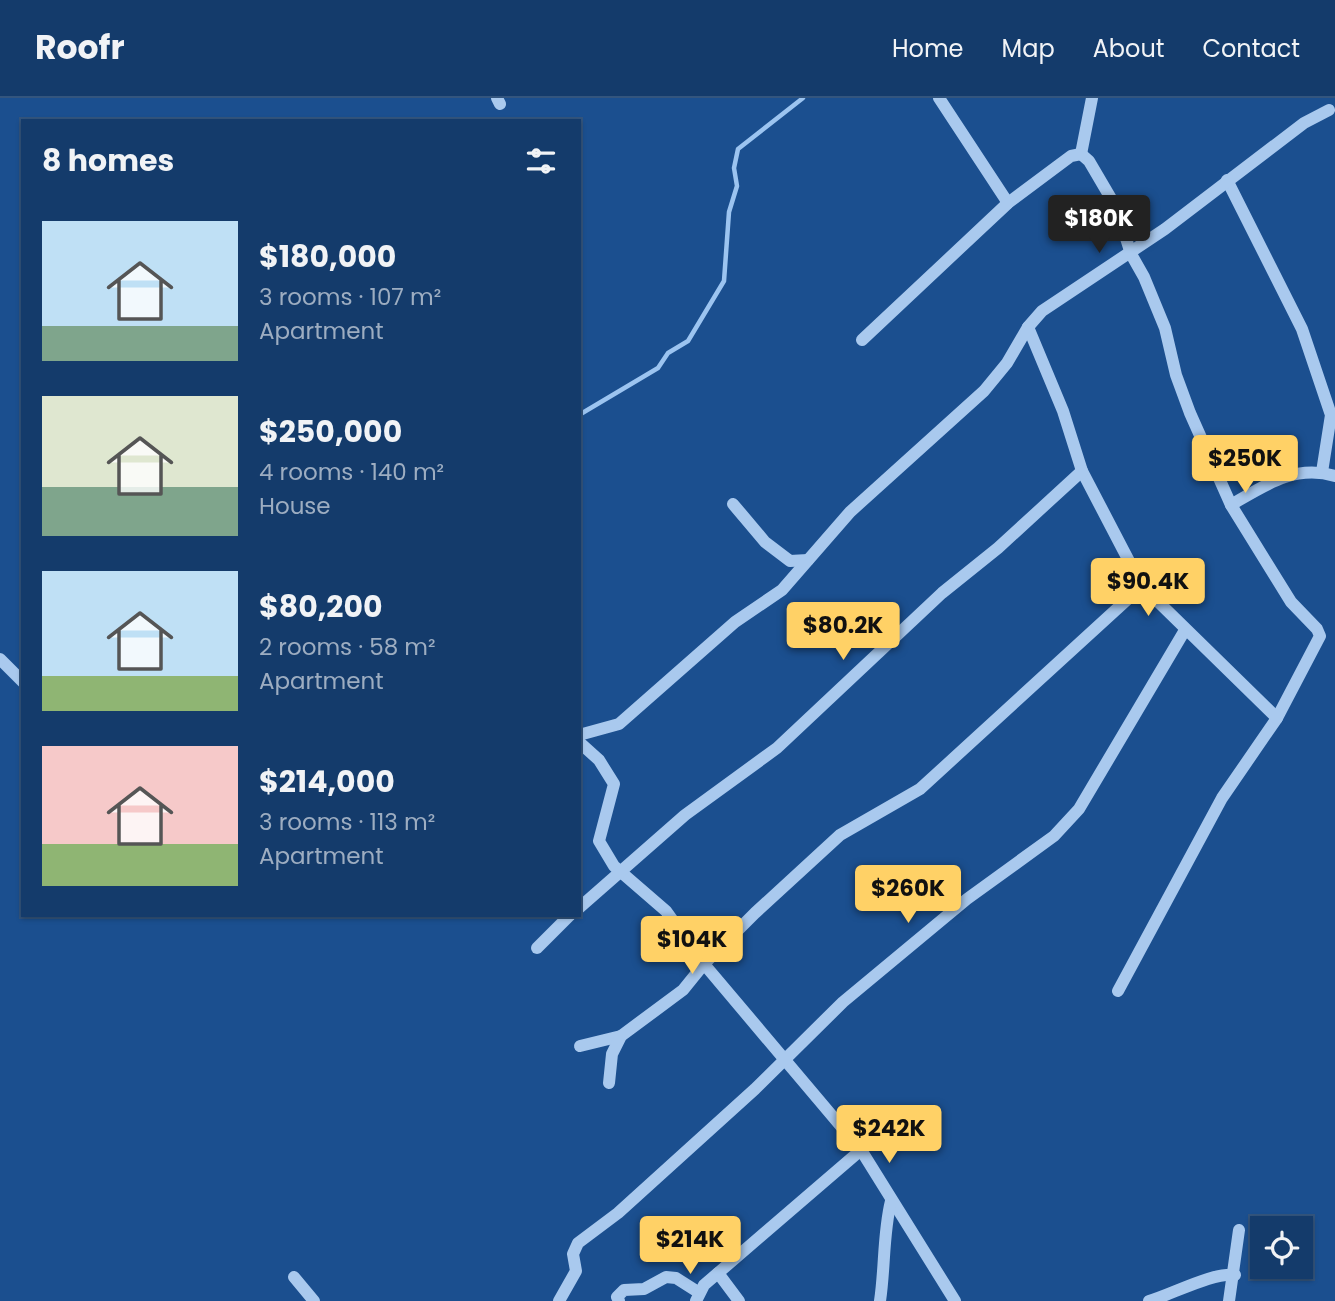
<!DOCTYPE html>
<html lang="en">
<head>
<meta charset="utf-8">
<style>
	body { margin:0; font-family:Poppins,sans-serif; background:#1d4271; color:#f1f3f6; height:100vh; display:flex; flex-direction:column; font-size:26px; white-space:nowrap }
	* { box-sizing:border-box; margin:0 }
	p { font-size:23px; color:#9dadc1 }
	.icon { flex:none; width:38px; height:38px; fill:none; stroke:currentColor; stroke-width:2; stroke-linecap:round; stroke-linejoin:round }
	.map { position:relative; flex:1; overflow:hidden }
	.details { position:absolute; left:21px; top:21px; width:560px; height:798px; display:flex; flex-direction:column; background:#143b6b; border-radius:0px; box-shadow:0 2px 5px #0004,0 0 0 2px #33557e }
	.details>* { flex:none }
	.fabs { position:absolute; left:1250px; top:1118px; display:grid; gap:14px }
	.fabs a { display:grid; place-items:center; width:63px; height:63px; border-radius:0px; background:#143b6b; box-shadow:0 2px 5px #0004,0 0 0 2px #33557e; font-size:35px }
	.price { position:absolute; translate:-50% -60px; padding:0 16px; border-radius:7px; background:#ffd166; color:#111; font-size:23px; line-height:46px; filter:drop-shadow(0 2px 4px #0008) }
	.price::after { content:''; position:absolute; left:50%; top:42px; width:21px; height:16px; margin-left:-10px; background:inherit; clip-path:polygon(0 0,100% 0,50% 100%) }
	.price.current { background:#222; color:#fff }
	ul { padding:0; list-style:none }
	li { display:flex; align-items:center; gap:21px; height:175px; padding:0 21px }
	li span { display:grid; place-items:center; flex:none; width:196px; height:140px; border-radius:0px; color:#555 }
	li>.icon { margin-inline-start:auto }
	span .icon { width:84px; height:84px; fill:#fffc; stroke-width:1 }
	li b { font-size:30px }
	h2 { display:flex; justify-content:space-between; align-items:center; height:84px; padding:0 21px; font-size:30px }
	header { display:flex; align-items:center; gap:42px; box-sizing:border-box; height:98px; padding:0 35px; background:#143b6b; border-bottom:2px solid #33557e }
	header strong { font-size:33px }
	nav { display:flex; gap:38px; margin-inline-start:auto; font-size:24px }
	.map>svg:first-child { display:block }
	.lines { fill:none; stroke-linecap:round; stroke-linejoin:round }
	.stream { stroke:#9cc4f0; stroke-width:4.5 }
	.minor { stroke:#a9c9ee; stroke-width:12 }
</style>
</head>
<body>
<header>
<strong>Roofr</strong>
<nav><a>Home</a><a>Map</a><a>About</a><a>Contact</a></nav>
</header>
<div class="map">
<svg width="1335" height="1203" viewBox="0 0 1335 1203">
	<rect width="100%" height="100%" fill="#1b4f8f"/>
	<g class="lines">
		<polyline class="stream" points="579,317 658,270 668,255 688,243 724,183 729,114 737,88 734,70 738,51 803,0"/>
		<g class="minor">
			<polyline points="497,0 500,6"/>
			<polyline points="939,0 1008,105"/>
			<polyline points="1081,56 1089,63 1116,109 1131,156 1144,179 1165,230 1176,277 1190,315 1231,407 1291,504 1317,531 1320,538 1277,620 1222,700 1118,893"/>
			<polyline points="1081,56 1092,0"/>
			<polyline points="1227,82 1302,231 1331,317 1322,374"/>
			<polyline points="862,242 1008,105 1071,58 1081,56"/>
			<polyline points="733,406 765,444 790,463 808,462"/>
			<path d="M1231 407C1265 387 1295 366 1335 378"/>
			<polyline points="0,561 23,584"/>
			<polyline points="1277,620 1142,488 1082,373 1063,313 1028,229 1042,213 1165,131 1304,25 1329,12"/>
			<polyline points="579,637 619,626 735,524 782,492 850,414 984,293 1007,265 1028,229"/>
			<polyline points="579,644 599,662 614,686 599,743 614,768 666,813 704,866 861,1052 955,1203"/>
			<polyline points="579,810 685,717 777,650 942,495 998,450 1082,373"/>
			<polyline points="537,850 570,817"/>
			<polyline points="580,948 621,938"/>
			<polyline points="609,985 612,956 621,938 683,892 704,866 755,815 840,737 920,691 1142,488"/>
			<polyline points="294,1179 314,1203"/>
			<polyline points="559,1203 576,1173 573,1156 578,1145 618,1115 755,991 843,904 967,801 1054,738 1079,711 1185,532"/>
			<polyline points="619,1203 617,1199 624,1192 644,1191 666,1179 676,1180 698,1194"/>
			<polyline points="696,1203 704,1187 718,1175"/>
			<polyline points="739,1203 718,1175 861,1052"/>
			<path d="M880 1203C885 1170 883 1135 891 1103"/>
			<path d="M1149 1203C1173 1196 1213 1174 1235 1177"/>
			<polyline points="1229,1203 1239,1132"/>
		</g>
	</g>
</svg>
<div class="fabs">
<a><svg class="icon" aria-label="locate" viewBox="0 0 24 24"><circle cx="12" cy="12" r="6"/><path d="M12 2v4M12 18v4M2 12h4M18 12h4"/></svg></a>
</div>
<b class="price current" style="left:1099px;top:157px">$180K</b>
<b class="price" style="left:1245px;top:397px">$250K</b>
<b class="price" style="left:1148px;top:520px">$90.4K</b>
<b class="price" style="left:843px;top:564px">$80.2K</b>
<b class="price" style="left:908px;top:827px">$260K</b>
<b class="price" style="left:692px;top:878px">$104K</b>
<b class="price" style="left:889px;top:1067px">$242K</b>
<b class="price" style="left:690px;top:1178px">$214K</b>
<section class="details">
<h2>8 homes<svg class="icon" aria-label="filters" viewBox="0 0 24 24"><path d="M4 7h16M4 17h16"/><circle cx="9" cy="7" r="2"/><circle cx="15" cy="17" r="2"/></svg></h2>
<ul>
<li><span style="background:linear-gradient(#bfe0f5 75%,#7fa58c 0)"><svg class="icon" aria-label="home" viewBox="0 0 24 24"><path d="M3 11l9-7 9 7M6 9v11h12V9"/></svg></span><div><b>$180,000</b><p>3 rooms · 107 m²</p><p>Apartment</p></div></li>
<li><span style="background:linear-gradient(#dfe7d0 65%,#7fa58c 0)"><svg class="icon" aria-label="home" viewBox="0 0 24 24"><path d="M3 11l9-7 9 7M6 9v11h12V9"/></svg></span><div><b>$250,000</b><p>4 rooms · 140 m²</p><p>House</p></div></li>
<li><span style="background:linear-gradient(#bfe0f5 75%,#8fb573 0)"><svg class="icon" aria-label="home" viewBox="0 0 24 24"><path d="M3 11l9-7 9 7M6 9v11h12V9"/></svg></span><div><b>$80,200</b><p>2 rooms · 58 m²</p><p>Apartment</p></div></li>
<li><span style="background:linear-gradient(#f6c9c9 70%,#8fb573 0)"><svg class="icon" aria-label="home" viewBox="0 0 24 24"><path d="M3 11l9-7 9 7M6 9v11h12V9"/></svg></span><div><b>$214,000</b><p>3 rooms · 113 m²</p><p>Apartment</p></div></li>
</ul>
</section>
</div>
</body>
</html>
